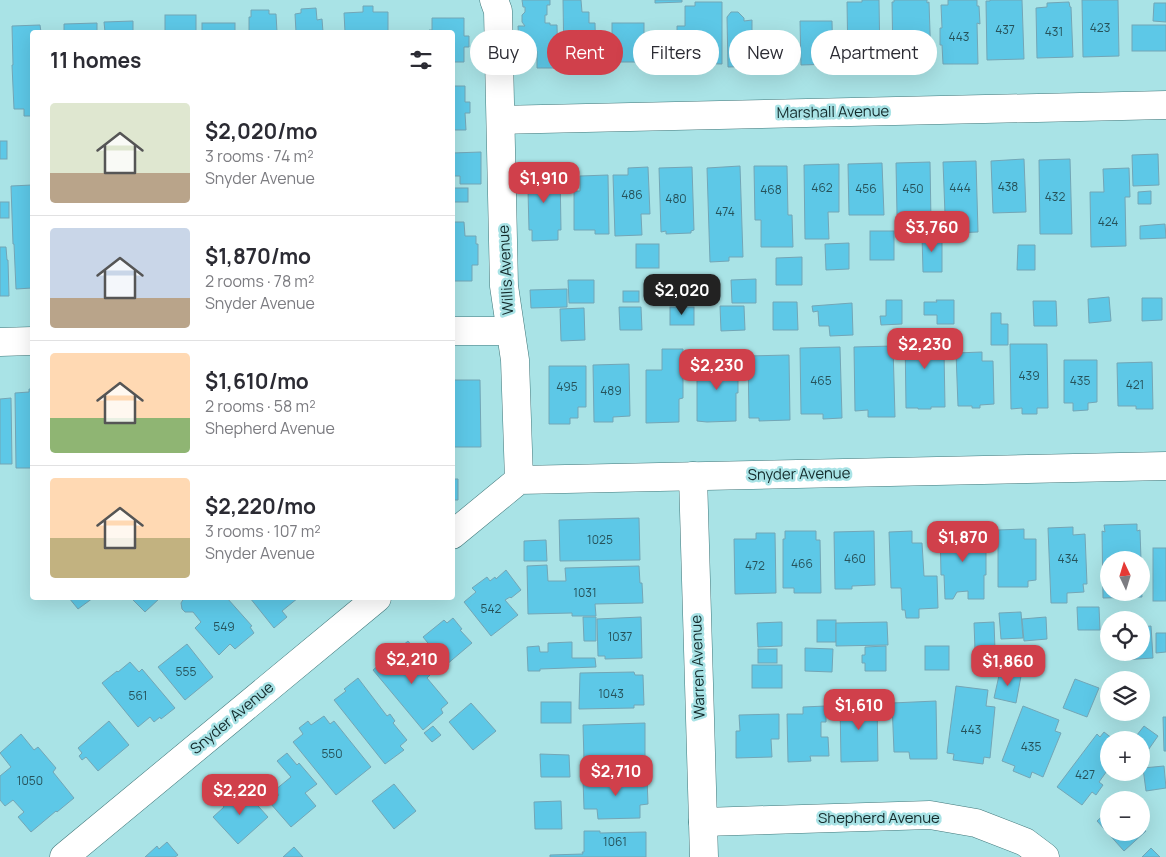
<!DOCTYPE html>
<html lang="en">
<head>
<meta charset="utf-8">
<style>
	body { margin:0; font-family:Manrope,sans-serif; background:#f7f7f7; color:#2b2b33; height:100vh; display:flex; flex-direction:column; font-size:19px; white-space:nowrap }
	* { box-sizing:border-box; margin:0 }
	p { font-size:16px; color:#7c7c81 }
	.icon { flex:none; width:28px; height:28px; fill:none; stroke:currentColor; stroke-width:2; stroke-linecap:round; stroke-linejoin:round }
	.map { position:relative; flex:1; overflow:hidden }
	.details { position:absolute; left:30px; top:30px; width:425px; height:570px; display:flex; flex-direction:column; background:#fff; border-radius:5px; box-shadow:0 5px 20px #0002 }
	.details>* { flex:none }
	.banner { position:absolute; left:470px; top:30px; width:475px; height:45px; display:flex; gap:10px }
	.needle { width:32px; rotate:356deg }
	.controls { position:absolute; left:1100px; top:551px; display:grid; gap:10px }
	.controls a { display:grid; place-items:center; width:50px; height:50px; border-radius:50%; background:#fff; box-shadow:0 5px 20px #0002; font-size:25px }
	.price { position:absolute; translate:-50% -42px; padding:0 11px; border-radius:10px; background:#d0404b; color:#fff; font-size:16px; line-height:32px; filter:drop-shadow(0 1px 2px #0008) }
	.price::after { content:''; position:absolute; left:50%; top:30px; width:15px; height:11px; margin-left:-8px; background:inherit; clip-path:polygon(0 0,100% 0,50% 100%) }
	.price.active { background:#222; color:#fff }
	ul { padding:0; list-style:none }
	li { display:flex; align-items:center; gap:15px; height:125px; padding:0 20px }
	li+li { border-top:1px solid #e1e1e2 }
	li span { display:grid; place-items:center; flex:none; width:140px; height:100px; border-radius:5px; color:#555 }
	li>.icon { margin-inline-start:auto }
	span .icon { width:60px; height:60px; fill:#fffc; stroke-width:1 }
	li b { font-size:21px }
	h2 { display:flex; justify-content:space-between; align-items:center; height:60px; padding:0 20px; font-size:21px }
	.chip { padding:0 18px; border-radius:22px; background:#fff; box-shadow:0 5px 20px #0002; font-size:18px; line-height:45px }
	.chip.active { background:#d0404b; color:#fff }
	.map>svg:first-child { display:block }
	.building { fill:#5dc8e7; stroke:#73a6b6 }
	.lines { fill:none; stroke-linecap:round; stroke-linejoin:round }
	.minor-casing { stroke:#40777a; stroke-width:29 }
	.minor { stroke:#fff; stroke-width:28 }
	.labels { text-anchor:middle; stroke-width:5; stroke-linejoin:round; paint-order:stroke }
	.number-label { font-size:12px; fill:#26525a }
	.street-label { font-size:15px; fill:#132a2b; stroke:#a9e3e6 }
</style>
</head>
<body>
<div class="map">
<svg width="1166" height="857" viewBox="0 0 1166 857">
	<rect width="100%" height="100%" fill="#a9e3e6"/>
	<g class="building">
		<polygon points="522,0 550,0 550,5 547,5 547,15 545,15 545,23 550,23 550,25 557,25 558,68 537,68 537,51 533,47 519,47 518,26 525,26 522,22 522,15 525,12 525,7 523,7"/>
		<polygon points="563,0 581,0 582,12 589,12 589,23 595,23 596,63 564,64"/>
		<polygon points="655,0 682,0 682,2 655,3"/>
		<polygon points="862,0 879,0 880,62 848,63 847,2 862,2"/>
		<polygon points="894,0 927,0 927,3 929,2 931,62 893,63 892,2 894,2"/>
		<polygon points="948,0 977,0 977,6 979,6 980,24 977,23 978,64 943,64 942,45 940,45 940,28 942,28 941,5 948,5"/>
		<polygon points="990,0 1022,0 1024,59 987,60 986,1 990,1"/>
		<polygon points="1082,0 1118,0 1119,56 1083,57"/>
		<polygon points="695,2 722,2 722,64 677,63 677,26 685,26 685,6 695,6"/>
		<polygon points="1069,2 1070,7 1071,7 1073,57 1037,58 1036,8 1047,7 1047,3"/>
		<polygon points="1154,3 1166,3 1166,22 1153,21"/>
		<polygon points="363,6 373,6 373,12 388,12 388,32 345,32 344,13 363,12"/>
		<polygon points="316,8 317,20 322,19 323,32 296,32 295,14 301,13 301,9"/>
		<polygon points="251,10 269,10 269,14 276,14 277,32 249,32 249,17 251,17"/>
		<polygon points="731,12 738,12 744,18 744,21 752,20 752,31 765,31 766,66 728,67 727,17"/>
		<rect x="165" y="15" width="31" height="17"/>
		<polygon points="432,18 464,18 464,36 469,36 469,47 464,47 464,62 452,62 452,32 429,32 429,30 432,30"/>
		<polygon points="133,21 133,32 105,32 104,22"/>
		<polygon points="800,21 832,21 833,64 801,65"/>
		<polygon points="97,23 97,32 64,32 64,24"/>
		<rect x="202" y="23" width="33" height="9"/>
		<rect x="612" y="23" width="32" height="39"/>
		<polygon points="40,25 41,32 32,32 32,116 24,116 24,109 14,109 12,65 13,65 12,26"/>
		<rect x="1132" y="25" width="34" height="26"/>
		<polygon points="452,86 465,86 465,102 470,102 470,113 465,113 466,130 452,130"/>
		<rect x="0" y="141" width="7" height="18"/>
		<polygon points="481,152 481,184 460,184 460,176 452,176 452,153"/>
		<polygon points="1158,154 1159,185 1133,186 1132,155"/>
		<polygon points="1024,159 1026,212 993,213 991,161"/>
		<polygon points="1070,159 1072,234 1040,234 1039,160"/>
		<polygon points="976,161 978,232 952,233 952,214 945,214 943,162"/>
		<polygon points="930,162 931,221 908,222 907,215 897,215 896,163"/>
		<polygon points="882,163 884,215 849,215 848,164"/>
		<polygon points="839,164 839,212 828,212 829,239 805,239 804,165"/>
		<polygon points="537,166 548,166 548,171 560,171 561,230 558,230 558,240 532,241 532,230 529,230 528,190 526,187 526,180 528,178 528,171 537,171"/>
		<polygon points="740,166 743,257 729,257 729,261 710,262 707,168"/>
		<polygon points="754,166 787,166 788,215 792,215 793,247 761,247 761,220 755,220"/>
		<polygon points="648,167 650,214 641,214 642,235 615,236 613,175 628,175 628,168"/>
		<polygon points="692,167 694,230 691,231 691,233 666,234 666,231 661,232 659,168"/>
		<polygon points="1129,168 1130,197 1125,197 1126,246 1091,247 1090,192 1104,192 1103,169"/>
		<polygon points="608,175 609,234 595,234 595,230 574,230 574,191 580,191 580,176"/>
		<polygon points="32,185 32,288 16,289 14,244 13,244 11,186"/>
		<rect x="452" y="188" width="16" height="14"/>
		<polygon points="1151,191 1151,204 1138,204 1138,192"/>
		<rect x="0" y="202" width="9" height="16"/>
		<polygon points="452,222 464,222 465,236 476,236 476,244 478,244 478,265 472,265 472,281 452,281"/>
		<polygon points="1165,224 1166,238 1140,239 1140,226"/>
		<rect x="870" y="231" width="24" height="29"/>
		<polygon points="922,234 942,234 942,272 923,272"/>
		<polygon points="849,243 849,269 826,270 825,244"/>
		<rect x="636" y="244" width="23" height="24"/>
		<polygon points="1018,245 1035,245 1035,270 1017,270"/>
		<polygon points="0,247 6,247 7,260 8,260 9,296 0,296"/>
		<polygon points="802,257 802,285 776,285 776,258"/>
		<polygon points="756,279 756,303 732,303 731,280"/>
		<polygon points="568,280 594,280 594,303 569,303"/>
		<polygon points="567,289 567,307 531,308 530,290"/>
		<rect x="623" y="291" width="16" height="11"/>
		<polygon points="1109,297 1111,321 1089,323 1088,299"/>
		<polygon points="1142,298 1162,298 1162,320 1142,321"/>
		<polygon points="886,300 902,300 902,324 881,325 880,316 886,316"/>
		<polygon points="936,300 954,300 954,324 937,324 937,315 924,315 924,302 937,302"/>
		<polygon points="1033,301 1056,301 1057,326 1034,326"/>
		<polygon points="773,302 797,302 798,330 773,330"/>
		<polygon points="852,303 853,335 830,336 829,326 819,326 818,311 813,312 812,306"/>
		<polygon points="720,306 744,306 745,330 721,331"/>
		<polygon points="619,307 641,307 642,330 620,330"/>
		<rect x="670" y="307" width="24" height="18"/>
		<polygon points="584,308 585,340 561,341 560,309"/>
		<polygon points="991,313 1001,313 1001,324 1008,324 1008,345 991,345"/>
		<polygon points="946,332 946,351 944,351 945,407 931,407 931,409 918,409 918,408 906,408 905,333"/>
		<polygon points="1010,344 1047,344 1048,408 1037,408 1037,414 1022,414 1022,408 1011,409"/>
		<polygon points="893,346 895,417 868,417 868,410 855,411 854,347"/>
		<polygon points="840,347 842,418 823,419 823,414 801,414 800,348"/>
		<polygon points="662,349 683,349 683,398 679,399 679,422 646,423 646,370 662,370"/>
		<polygon points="982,352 982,361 993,361 994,404 980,405 980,408 972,408 972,406 958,406 956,353"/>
		<polygon points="789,355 790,420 759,421 759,418 749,418 748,356"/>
		<polygon points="697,359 720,360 720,362 735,362 735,373 738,373 738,393 736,393 736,421 707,422 697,421"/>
		<polygon points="1064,360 1097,360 1097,402 1088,403 1088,410 1073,411 1073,403 1064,403"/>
		<polygon points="1152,362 1153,409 1136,409 1136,406 1118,406 1117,363"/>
		<polygon points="629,364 630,416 613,417 613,422 594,422 593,365"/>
		<polygon points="549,366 586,366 586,407 578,407 578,418 570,418 570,424 549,424"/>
		<polygon points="452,380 480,380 481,447 452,447"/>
		<polygon points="29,389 32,389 32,468 16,468 15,393 29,392"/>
		<polygon points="11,398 12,464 0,464 0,399"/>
		<polygon points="452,470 453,479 458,479 458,500 452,500"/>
		<polygon points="639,518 640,560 560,561 559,520"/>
		<polygon points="1137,524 1137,531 1140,530 1141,560 1109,560 1109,592 1141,592 1141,579 1142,597 1103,598 1102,531 1105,532 1104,525"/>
		<polygon points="1073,527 1073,535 1085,534 1087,584 1083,584 1084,592 1067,593 1067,603 1051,603 1048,528"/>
		<polygon points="940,528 959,528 959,535 964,535 964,532 974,532 974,535 984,534 984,551 986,551 986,575 984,575 984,599 968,599 968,591 957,592 953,599 945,599 944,575 941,575"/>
		<polygon points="1024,529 1024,539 1036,539 1036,580 1028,581 1028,587 998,587 998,530"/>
		<polygon points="785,531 816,531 816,540 820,540 821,593 794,593 794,588 783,588 783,539 785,539"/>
		<polygon points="874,531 875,585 852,586 852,589 835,589 834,532"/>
		<polygon points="912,531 912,543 922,543 924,576 937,576 938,608 919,609 919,618 906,618 905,610 902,610 901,588 891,588 889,532"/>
		<polygon points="756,533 775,533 776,593 735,594 734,539 756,539"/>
		<polygon points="546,540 547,561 524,561 524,541"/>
		<rect x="1153" y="548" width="13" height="53"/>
		<polygon points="547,565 548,581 566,581 565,568 639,566 640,583 642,583 643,603 595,604 596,616 572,616 572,613 528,614 527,566"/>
		<polygon points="506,570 521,590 511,598 510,597 505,600 518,615 491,636 464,602 476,592 472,588 487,577 490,581 495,577 496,579"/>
		<polygon points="69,598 93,598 78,609"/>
		<polygon points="131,598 160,598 145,612"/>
		<polygon points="184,598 227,598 252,626 250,627 254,633 235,649 230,644 219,655 195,628 201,622 193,612 185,612 182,609 181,603"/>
		<polygon points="250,598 298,598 282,611 287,617 274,628"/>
		<polygon points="1077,607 1099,607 1100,630 1078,630"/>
		<polygon points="1021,612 1023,638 1001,639 999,613"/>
		<polygon points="583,617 596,617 596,641 584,641"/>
		<polygon points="641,617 642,658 605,659 605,656 598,656 597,619"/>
		<polygon points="1046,617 1047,639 1024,641 1022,619"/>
		<polygon points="453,618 462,629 460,630 472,643 446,665 423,637 444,620 447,623"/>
		<rect x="817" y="620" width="19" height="22"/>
		<polygon points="782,622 782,646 758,647 757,623"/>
		<polygon points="887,622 888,645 836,646 836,623"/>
		<polygon points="994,622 995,650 975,650 974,623"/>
		<polygon points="1151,626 1153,658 1123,660 1123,652 1141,652 1141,627"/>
		<polygon points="1156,633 1166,633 1166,652 1156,653"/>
		<polygon points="408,641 433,672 427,678 448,703 441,709 443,713 423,730 373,670"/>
		<polygon points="572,642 572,658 595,658 596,667 540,669 540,671 528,671 527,647 539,646 540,652 548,652 548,643"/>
		<polygon points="187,644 213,677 185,700 158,667"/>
		<polygon points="886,646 886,671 865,671 865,663 862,663 862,655 865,655 865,647"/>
		<rect x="925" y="646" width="24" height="24"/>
		<polygon points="805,648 833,649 832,672 805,671"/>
		<rect x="758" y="649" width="19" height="14"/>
		<polygon points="130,662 139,672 142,669 175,708 161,719 160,717 154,722 150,717 138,727 102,683 117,671 118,672"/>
		<rect x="752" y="665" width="30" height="23"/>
		<polygon points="1000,671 1021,676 1016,703 994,698"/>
		<polygon points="634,672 635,675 643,675 644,705 634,705 634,708 579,709 580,673"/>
		<polygon points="358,678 387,716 390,714 395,721 393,723 407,740 400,746 404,750 385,764 334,700 346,691 344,689"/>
		<polygon points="1075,679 1099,688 1087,717 1063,708"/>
		<polygon points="956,686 988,690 986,706 995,707 990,758 984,757 983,764 953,760 954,754 947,753"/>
		<polygon points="877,701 878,761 841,762 840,702"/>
		<polygon points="936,701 937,759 910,759 909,752 894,752 892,703"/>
		<rect x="541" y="702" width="30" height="21"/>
		<polygon points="471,703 496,731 473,750 449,722"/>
		<polygon points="826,706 826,722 821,722 821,737 828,737 829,756 810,756 811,761 788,762 787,714 803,714 803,707"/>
		<polygon points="1023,706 1059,720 1055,731 1061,733 1043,777 1032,772 1030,778 1013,771 1015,766 1002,761"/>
		<polygon points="779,714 779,739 771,739 772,757 736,758 736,731 740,731 739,715"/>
		<polygon points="324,716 330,724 334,721 371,767 336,795 293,742 303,734 299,728 308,721 311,725"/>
		<polygon points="1163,717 1166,717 1166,751 1164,751"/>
		<polygon points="109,721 129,745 98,771 86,757 82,760 79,756 82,753 78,748"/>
		<polygon points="645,723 645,763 617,764 617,760 584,761 583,725"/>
		<polygon points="433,726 441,735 432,742 424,733"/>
		<polygon points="1144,726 1158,736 1144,756 1141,754 1141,740 1133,740"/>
		<polygon points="1104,732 1113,739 1112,740 1109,740 1109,751 1107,753 1109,755 1109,768 1099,782 1103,785 1096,795 1092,792 1082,805 1057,787 1097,734 1100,737"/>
		<polygon points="21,734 34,750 38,747 56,768 53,772 74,798 57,812 56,811 31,832 18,817 24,812 13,800 5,806 0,800 0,776 11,767 0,753"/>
		<polygon points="287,753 297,765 299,763 317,784 305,793 316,806 291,827 270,803 279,795 275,790 291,777 277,761"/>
		<polygon points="540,754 569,755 570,777 541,777"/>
		<polygon points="1164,766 1166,788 1146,791 1143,768"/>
		<polygon points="639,776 639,778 647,778 648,804 640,805 640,818 598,819 597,809 584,809 583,779 604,779 604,777"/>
		<polygon points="394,784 416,811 394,829 372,801"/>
		<polygon points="241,787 268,817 238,844 213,817 224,807 222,804"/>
		<polygon points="1129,792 1136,800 1120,800"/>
		<polygon points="561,801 562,829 535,829 534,802"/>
		<polygon points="1109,810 1109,832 1141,832 1141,827 1146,831 1124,851 1097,821"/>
		<polygon points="584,831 600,831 600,833 646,832 646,857 550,857 550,855 583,854 582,852 584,852"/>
		<polygon points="167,842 178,855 175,857 145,857 157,846 159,849"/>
		<polygon points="294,847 303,857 283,857"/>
		<polygon points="1151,848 1160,857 1142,857"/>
	</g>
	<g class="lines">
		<g class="minor-casing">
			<g id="minor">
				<polyline points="494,0 498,11 504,286 515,360 519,480"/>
				<polyline points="501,120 1166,105"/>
				<polyline points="452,331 510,331"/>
				<polyline points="0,342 32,341"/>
				<polyline points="693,476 704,857"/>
				<polyline points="452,535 519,480 1166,466"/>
				<polyline points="703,822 930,815 976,823 1025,842 1045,857"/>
				<polyline points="64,857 377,598"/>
			</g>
		</g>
		<use href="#minor" class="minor"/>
	</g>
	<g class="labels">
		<g class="number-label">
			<text x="1100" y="32">423</text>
			<text x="1005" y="34">437</text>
			<text x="1054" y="36">431</text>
			<text x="959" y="41">443</text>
			<text x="1008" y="191">438</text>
			<text x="822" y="192">462</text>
			<text x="960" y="192">444</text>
			<text x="866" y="193">456</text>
			<text x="913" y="193">450</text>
			<text x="771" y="194">468</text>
			<text x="632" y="199">486</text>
			<text x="1055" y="201">432</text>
			<text x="676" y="203">480</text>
			<text x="725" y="216">474</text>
			<text x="1108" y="226">424</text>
			<text x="1029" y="380">439</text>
			<text x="821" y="385">465</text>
			<text x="1080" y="385">435</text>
			<text x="1135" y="389">421</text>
			<text x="567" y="391">495</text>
			<text x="611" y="395">489</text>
			<text x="600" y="544">1025</text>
			<text x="855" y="563">460</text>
			<text x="1068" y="563">434</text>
			<text x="802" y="568">466</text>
			<text x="755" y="570">472</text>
			<text x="585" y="597">1031</text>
			<text x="491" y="613">542</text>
			<text x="224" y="631">549</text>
			<text x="620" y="641">1037</text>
			<text x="186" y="676">555</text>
			<text x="611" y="698">1043</text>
			<text x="138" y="700">561</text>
			<text x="971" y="734">443</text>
			<text x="1031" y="751">435</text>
			<text x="332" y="758">550</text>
			<text x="1085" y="779">427</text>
			<text x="30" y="785">1050</text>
			<text x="615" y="846">1061</text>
		</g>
		<g class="street-label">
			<text transform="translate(833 112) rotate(-1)" y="5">Marshall Avenue</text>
			<text transform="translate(506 270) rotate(-93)" y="5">Willis Avenue</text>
			<text transform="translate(799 474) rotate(-1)" y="5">Snyder Avenue</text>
			<text transform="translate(698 667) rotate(-92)" y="5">Warren Avenue</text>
			<text transform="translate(232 718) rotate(-40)" y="5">Snyder Avenue</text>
			<text x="879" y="823">Shepherd Avenue</text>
		</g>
	</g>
</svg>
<div class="controls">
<a><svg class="needle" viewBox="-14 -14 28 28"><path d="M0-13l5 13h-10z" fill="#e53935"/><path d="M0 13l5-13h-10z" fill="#7c7c81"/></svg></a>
<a><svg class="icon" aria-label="locate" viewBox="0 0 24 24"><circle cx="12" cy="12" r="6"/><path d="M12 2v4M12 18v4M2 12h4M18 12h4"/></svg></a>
<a><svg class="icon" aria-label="layers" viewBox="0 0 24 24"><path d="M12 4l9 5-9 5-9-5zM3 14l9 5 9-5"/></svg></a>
<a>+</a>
<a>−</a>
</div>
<b class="price" style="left:544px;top:204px">$1,910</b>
<b class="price" style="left:932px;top:253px">$3,760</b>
<b class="price active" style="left:682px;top:316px">$2,020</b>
<b class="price" style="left:925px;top:370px">$2,230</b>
<b class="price" style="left:717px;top:391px">$2,230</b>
<b class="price" style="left:963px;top:563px">$1,870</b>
<b class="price" style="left:412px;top:685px">$2,210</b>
<b class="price" style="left:1008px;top:687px">$1,860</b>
<b class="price" style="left:859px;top:731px">$1,610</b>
<b class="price" style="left:616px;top:797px">$2,710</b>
<b class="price" style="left:240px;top:816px">$2,220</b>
<div class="banner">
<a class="chip">Buy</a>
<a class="chip active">Rent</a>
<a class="chip">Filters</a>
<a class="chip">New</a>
<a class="chip">Apartment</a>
</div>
<section class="details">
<h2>11 homes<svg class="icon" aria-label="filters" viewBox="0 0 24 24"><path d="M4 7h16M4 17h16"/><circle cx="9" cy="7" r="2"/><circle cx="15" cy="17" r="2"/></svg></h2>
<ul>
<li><span style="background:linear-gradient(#dfe7d0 70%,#b9a48a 0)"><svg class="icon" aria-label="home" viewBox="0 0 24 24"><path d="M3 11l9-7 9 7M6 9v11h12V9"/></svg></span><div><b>$2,020/mo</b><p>3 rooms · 74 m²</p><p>Snyder Avenue</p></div></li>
<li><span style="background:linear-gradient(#c9d6e8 70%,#b9a48a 0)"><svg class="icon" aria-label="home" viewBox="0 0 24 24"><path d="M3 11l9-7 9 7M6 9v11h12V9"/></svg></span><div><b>$1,870/mo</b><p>2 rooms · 78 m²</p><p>Snyder Avenue</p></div></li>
<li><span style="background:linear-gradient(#ffd9b3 65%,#8fb573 0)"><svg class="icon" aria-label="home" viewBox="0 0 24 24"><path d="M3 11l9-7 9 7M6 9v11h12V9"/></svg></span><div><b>$1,610/mo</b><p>2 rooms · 58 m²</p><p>Shepherd Avenue</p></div></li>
<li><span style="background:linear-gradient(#ffd9b3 60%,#c2b280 0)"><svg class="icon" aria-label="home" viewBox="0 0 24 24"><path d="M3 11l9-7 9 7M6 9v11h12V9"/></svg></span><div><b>$2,220/mo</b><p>3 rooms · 107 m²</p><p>Snyder Avenue</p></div></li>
</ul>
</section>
</div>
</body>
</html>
